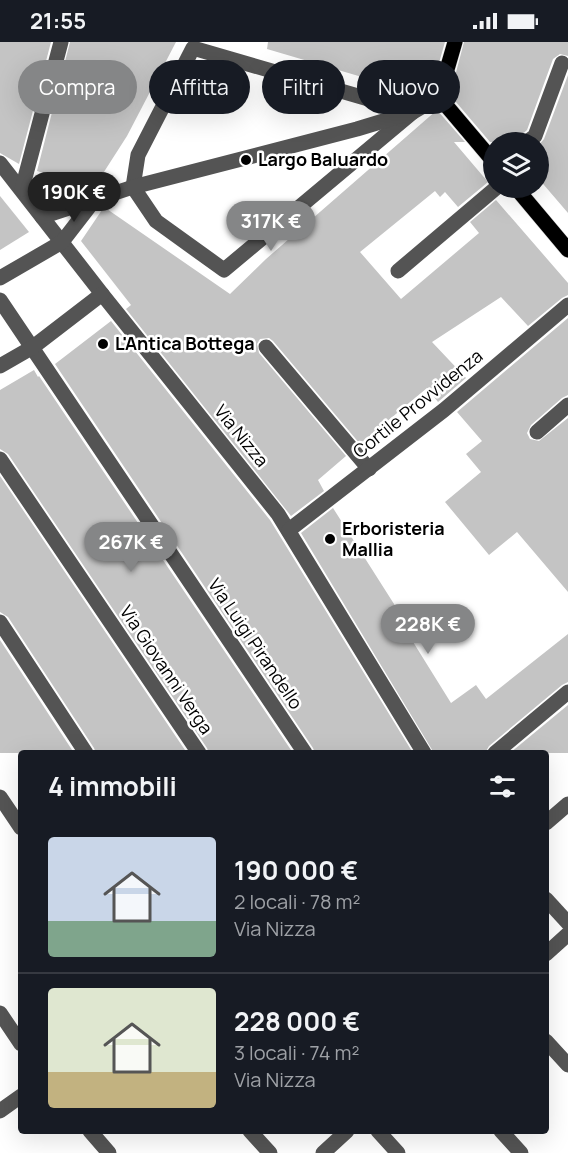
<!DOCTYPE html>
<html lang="it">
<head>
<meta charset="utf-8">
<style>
	body { margin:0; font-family:Manrope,sans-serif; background:#242831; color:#f1f3f6; height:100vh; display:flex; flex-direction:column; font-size:22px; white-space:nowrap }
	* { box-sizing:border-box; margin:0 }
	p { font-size:20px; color:#9ea1a6 }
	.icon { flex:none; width:33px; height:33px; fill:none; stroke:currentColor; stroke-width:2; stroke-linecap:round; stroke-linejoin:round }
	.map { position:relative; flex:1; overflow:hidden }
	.side { position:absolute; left:18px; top:708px; width:531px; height:384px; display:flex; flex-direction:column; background:#171b24; border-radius:6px; box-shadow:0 6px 24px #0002 }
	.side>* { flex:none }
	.banner { position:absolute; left:18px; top:18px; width:532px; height:54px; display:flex; gap:12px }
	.tools { position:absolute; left:483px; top:90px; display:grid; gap:12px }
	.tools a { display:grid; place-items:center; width:66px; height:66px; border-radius:50%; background:#171b24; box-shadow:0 6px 24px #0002; font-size:30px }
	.price { position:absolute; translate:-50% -51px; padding:0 14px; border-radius:21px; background:#858687; color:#fff; font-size:20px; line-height:39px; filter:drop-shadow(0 2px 3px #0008) }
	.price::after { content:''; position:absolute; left:50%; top:36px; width:18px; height:14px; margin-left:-9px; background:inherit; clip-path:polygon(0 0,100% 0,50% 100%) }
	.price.on { background:#222; color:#fff }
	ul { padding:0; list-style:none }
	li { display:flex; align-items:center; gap:18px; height:150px; padding:0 30px }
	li+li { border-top:2px solid #363941 }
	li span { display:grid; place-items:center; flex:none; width:168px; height:120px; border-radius:6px; color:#555 }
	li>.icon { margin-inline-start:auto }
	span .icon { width:72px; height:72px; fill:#fffc; stroke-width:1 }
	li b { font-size:26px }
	h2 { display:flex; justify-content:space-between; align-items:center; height:72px; padding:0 30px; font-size:26px }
	.chip { padding:0 21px; border-radius:27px; background:#171b24; box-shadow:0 6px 24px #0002; font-size:21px; line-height:54px }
	.chip.on { background:#858687; color:#fff }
	.status { display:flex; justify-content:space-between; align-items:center; height:42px; padding:0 30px; background:#171b24; direction:ltr }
	.status svg { height:16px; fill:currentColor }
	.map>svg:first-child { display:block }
	.building { fill:#c4c4c4 }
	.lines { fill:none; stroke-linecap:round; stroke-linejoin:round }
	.major-casing { stroke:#dbdbdb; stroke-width:16 }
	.minor { stroke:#545454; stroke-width:15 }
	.major { stroke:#000; stroke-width:15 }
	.poi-dot { fill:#000; stroke:#fff; stroke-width:2 }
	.labels { text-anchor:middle; stroke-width:5; stroke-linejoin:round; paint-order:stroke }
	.poi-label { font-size:18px; font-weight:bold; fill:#000; stroke:#fff; text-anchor:start }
	.street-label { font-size:18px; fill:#000; stroke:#fff }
</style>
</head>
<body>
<div class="status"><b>21:55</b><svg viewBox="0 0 49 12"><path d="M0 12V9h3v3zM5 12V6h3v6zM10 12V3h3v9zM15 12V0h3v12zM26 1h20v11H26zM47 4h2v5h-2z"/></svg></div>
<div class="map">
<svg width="568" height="1111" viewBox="0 0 568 1111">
	<rect width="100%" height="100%" fill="#fff"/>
	<g class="building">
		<polygon points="0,0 51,0 19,122 0,111"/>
		<polygon points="70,0 176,0 127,94 93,147 89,149 66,138 37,129"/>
		<polygon points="268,0 445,0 431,49 423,53 267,7"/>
		<polygon points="464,0 568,0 568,14 560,12 553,17 527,88 518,96 517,100 490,100 450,53"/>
		<polygon points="568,33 568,171 538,136 538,104 544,97"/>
		<polygon points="437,68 465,100 454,100 488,140 458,165 445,150 440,155 435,149 360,210 401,257 479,191 470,180 496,158 568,241 568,253 562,256 528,284 501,255 432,300 466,336 438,360 427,346 360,402 273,299 269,296 260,297 257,302 259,311 346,414 318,438 324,449 291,474 126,267 131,263 81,199 104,165 230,252 266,217"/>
		<polygon points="0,154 29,190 0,208"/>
		<polygon points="568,276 568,353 562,356 531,383 527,391 530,397 539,399 568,376 568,550 517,490 489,513 445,460 481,430 466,412 482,399 457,370"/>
		<polygon points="111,279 270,478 413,711 315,711 313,706 55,322"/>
		<polygon points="34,328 38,335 39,334 293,711 209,711 207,706 8,412 0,407 0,348"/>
		<polygon points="0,434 187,711 96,711 94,706 8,575 0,570"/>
		<polygon points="333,466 408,584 405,587 451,661 476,643 486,657 568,592 568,640 562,643 489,704 485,711 434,711 301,491"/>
		<polygon points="0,598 74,711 0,711"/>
		<polygon points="568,663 568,711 510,711"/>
	</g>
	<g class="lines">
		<g class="major-casing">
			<g id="major">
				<polyline points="455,0 439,55 494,120"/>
				<polyline points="516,146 568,208"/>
			</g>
		</g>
		<g class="minor">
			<polygon points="193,6 413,70 224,228 156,179 133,145 138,113"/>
			<polyline points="527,100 535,94 562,21"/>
			<polyline points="0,121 102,252 278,472 424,711"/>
			<polyline points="22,147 61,0"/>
			<polyline points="42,175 133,145 357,87 413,70 439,55"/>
			<polyline points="398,229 496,146"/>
			<polyline points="0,236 62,200 96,156"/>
			<polyline points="0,258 305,711"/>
			<polyline points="266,305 369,427"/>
			<polyline points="0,324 33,305 102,252"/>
			<polyline points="537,390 568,363"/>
			<polyline points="0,417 199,711"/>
			<polyline points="289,488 444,368 568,263"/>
			<polyline points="0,580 86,711"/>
			<polyline points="495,711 568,650"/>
			<polyline points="0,755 21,786"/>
			<polyline points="546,781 568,762"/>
			<polyline points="546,857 568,881"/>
			<polyline points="546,912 568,892"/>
			<polyline points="0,971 21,1002"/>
			<polyline points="546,999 568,1023"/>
			<polyline points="0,1069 21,1054"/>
			<polyline points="90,1089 109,1111"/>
			<polyline points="250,1089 270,1111"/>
			<polyline points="378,1089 398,1111"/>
			<polyline points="501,1089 521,1111"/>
			<polyline points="323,1111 347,1089"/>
		</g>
		<use href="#major" class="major"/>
	</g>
	<g class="poi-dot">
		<circle cx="246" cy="118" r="6"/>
		<circle cx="103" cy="302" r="6"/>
		<circle cx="330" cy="497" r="6"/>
	</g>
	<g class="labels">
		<g class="poi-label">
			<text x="258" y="124">Largo Baluardo</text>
			<text x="115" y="308">L'Antica Bottega</text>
			<text x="342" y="493">Erboristeria<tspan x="342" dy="21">Mallia</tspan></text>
		</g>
		<g class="street-label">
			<text transform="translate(418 362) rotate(-39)" y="6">Cortile Provvidenza</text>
			<text transform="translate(241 394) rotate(51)" y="6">Via Nizza</text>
			<text transform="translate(255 602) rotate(56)" y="6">Via Luigi Pirandello</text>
			<text transform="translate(166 628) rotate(56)" y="6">Via Giovanni Verga</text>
		</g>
	</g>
</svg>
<div class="tools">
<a><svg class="icon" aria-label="layers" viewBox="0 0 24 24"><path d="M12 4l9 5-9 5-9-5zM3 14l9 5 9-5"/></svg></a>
</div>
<b class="price on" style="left:74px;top:181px">190K €</b>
<b class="price" style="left:271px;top:210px">317K €</b>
<b class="price" style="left:131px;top:531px">267K €</b>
<b class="price" style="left:428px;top:613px">228K €</b>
<div class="banner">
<a class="chip on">Compra</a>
<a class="chip">Affitta</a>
<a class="chip">Filtri</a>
<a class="chip">Nuovo</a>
</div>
<section class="side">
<h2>4 immobili<svg class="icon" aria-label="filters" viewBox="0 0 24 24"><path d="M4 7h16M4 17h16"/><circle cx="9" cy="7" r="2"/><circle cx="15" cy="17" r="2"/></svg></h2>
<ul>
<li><span style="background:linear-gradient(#c9d6e8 70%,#7fa58c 0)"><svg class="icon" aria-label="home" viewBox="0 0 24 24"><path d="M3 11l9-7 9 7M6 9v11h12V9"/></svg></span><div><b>190 000 €</b><p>2 locali · 78 m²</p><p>Via Nizza</p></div></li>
<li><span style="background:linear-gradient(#dfe7d0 70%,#c2b280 0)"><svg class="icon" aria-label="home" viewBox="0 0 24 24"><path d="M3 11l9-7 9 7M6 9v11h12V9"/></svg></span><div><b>228 000 €</b><p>3 locali · 74 m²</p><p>Via Nizza</p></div></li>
</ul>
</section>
</div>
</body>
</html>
